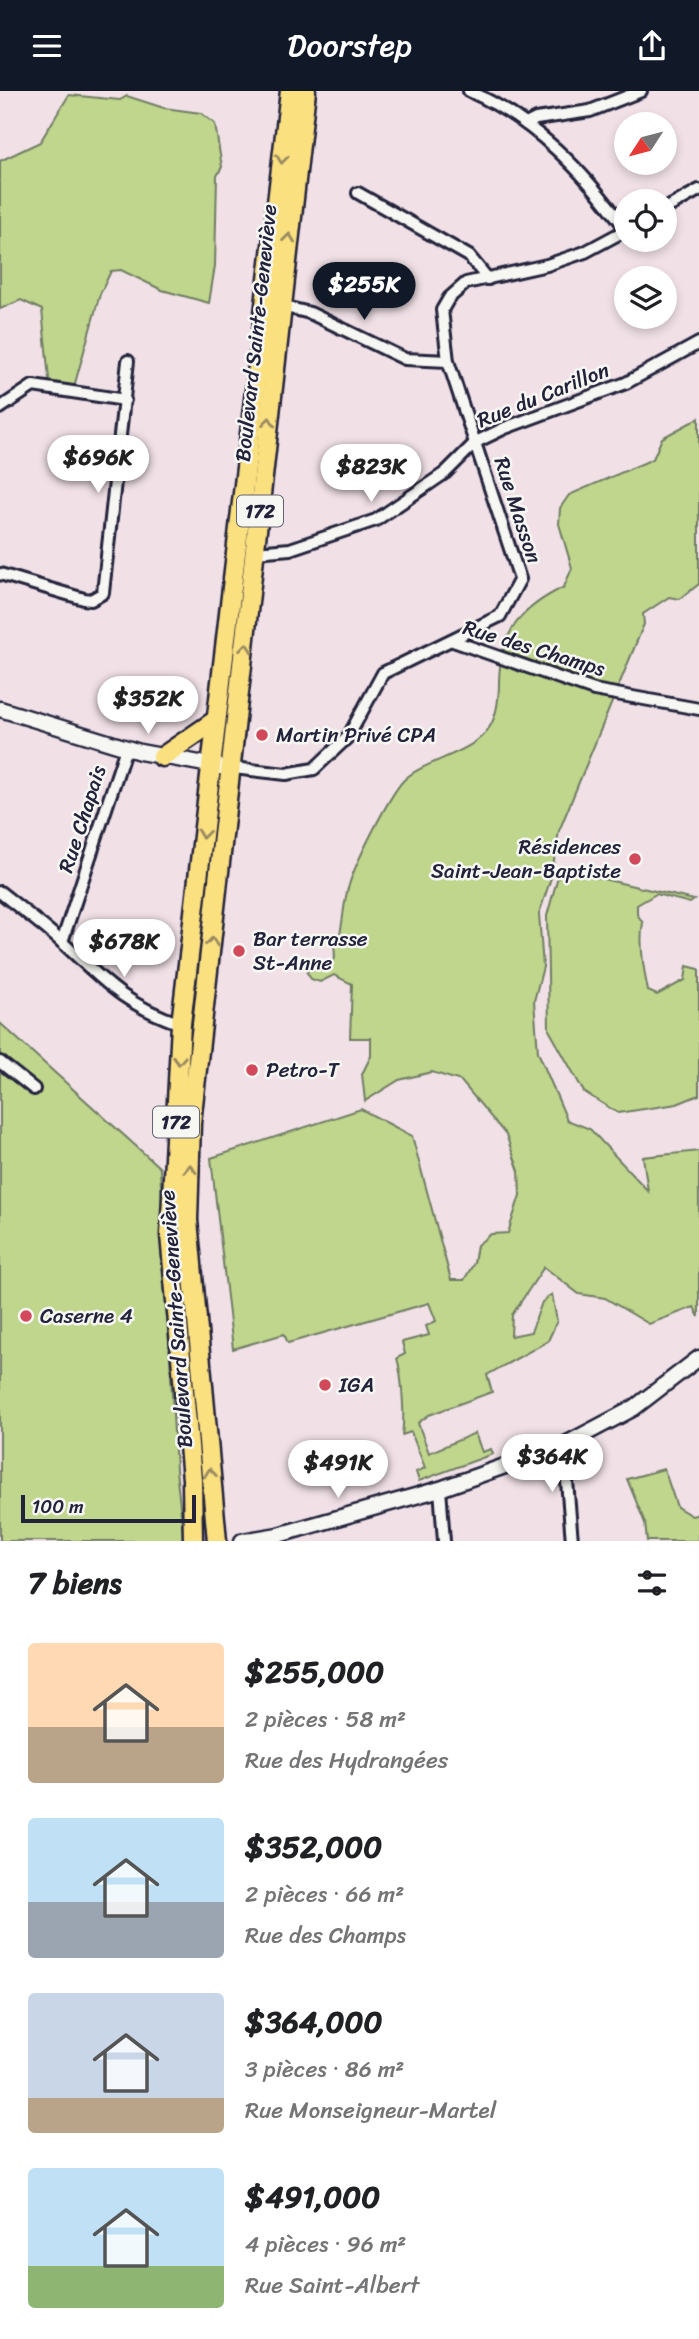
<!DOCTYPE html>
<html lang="fr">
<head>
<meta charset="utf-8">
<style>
	body { margin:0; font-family:Sriracha,sans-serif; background:#f2f2f2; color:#202124; height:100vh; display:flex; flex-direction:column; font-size:26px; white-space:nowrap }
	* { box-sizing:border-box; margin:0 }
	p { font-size:23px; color:#757577 }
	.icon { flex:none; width:38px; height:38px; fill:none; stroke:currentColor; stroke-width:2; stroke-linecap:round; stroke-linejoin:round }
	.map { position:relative; height:1450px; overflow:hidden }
	.panel { display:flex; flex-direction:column; background:#fff; flex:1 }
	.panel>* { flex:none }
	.needle { width:46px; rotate:234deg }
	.fabs { position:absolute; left:614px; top:21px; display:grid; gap:14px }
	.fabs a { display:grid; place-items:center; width:63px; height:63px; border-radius:50%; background:#fff; box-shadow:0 4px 10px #0003; font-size:35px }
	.scale { position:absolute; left:21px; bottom:18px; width:175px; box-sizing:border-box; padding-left:7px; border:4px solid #22223b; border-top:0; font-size:19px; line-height:24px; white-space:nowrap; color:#22223b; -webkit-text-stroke:5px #f6f6f2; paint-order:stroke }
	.price { position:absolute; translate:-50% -60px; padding:0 16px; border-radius:24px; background:#fff; color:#222; font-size:23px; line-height:46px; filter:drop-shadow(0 2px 4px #0008) }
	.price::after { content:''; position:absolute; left:50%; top:42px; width:21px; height:16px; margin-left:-10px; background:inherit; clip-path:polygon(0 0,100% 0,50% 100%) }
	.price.selected { background:#111827; color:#fff }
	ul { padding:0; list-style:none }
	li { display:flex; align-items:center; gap:21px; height:175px; padding:0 28px }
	li span { display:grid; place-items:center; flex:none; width:196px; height:140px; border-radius:7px; color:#555 }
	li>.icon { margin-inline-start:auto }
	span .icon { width:84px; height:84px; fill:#fffc; stroke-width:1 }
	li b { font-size:30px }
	h2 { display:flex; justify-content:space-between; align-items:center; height:84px; padding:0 28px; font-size:30px }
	header { display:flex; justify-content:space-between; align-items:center; height:91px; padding:0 28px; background:#111827; color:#fff; font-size:32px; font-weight:600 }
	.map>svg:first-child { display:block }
	.green { fill:#bfd68c; stroke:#707c64; stroke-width:2 }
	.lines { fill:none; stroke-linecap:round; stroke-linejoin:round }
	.minor-casing { stroke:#22223b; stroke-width:16 }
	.tertiary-casing { stroke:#22223b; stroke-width:19 }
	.primary-casing { stroke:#22223b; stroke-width:23 }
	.minor { stroke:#f6f6f2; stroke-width:10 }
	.tertiary { stroke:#f6f6f2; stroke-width:14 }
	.primary { stroke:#fbe080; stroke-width:18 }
	.oneway { stroke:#998a61 }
	.poi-dot { fill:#d1495b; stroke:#f6f6f2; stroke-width:2.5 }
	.labels { text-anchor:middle; stroke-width:5; stroke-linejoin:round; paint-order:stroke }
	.shield { fill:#f6f6f2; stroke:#626272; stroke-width:2 }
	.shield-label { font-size:19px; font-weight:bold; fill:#22223b }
	.street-label { font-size:21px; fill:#22223b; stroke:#f6f6f2 }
	.poi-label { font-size:21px; fill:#22223b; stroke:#f6f6f2; text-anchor:start }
</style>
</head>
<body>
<header><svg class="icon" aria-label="menu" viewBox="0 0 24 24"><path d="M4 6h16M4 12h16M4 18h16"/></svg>Doorstep<svg class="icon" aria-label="share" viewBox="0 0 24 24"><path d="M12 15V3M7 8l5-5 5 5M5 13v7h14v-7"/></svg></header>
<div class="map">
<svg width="699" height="1450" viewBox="0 0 699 1450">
	<rect width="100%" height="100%" fill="#f1e1e7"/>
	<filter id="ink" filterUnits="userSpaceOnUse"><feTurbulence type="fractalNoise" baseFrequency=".0143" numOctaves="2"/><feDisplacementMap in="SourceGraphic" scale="14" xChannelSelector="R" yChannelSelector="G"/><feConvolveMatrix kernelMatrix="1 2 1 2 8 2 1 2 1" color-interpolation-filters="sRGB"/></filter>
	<g filter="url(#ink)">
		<g class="green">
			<polygon points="69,4 120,9 127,5 164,17 201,22 215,33 222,76 217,85 215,175 209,212 162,199 121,179 111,180 100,203 72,303 50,298 42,219 21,209 0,218 0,70 40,51"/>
			<path d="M699 327V493L680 508 669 506 643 523 644 533 559 740 551 787 539 823 543 876 534 910 538 961 567 1029 590 1038 648 1100 643 1066 699 1060V1226L694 1216 649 1233 605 1207 579 1203 544 1176 512 1224 511 1245 531 1241 542 1211 552 1203 557 1230 548 1250 487 1284 492 1301 429 1324 418 1332 429 1362 475 1342 482 1361 491 1358 493 1363 419 1390 416 1381 425 1377 411 1341 402 1344C405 1326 402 1284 397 1267L405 1263 402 1251 429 1244 426 1235 436 1230 429 1212 288 1252 284 1243 233 1258 211 1067 361 1018 412 1045 451 1189H464L474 1172 477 1154 491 1143 508 1142 520 1104 519 1080 506 1044 461 990 432 981 399 989 365 1010 362 983 371 965V947H350L352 893 334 884 320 891 311 888 306 880 329 876 335 867 334 850 339 847C344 829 343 811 349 794 355 773 389 705 403 690 423 669 471 664 489 637 497 625 499 604 499 590 500 541 521 517 564 496L572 477 559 433 560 417 569 404 653 368 662 347Z"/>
			<path d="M560 778 694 809 690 812 656 803 637 814V823L643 832C639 850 644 881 648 900L657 904 685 889 687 875 699 878V1004L677 1013 618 1022 584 1001 549 939 547 825Z"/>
			<polygon points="0,932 160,1077 176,1379 184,1450 0,1450"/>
			<polygon points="664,1378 677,1416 692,1425 699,1423 699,1450 647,1450 645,1432 627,1388"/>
		</g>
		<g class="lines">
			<g class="minor-casing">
				<g id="minor">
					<path d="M469 0C535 29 584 81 626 138"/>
					<polyline points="526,33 536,28 590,20 641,0"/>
					<polyline points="358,102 469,165 488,188"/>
					<polyline points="665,118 699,99"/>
					<polyline points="281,215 310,222 405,268 448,270"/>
					<polyline points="0,317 33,295 125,309"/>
					<polyline points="255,461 290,458 376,429 445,382 476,351 505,337 626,292 699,252"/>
					<polyline points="0,483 84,508 91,509 103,502 128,270"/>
					<polyline points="453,550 594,599 699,618"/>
					<polyline points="233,677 286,683 314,678 348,646 383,582 500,525 520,488 448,270 442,219 449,207 466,192 547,174 585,161 626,139"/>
					<path d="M0 801C21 818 43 834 63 852 105 891 125 914 181 933"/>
					<polyline points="62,851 126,657"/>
					<polyline points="0,971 34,998"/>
					<polyline points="564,1354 572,1450"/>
					<polyline points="440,1398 444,1450"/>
				</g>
			</g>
			<g class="tertiary-casing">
				<g id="tertiary">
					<polyline points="0,618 140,661 221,676"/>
					<polyline points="242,1450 278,1444 440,1398 564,1354 634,1317 699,1267"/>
				</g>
			</g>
			<g class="primary-casing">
				<g id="primary">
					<polyline points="162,666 216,629"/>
					<polyline points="193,1450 192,1388 170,1144 181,933 290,0"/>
					<polyline points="217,1450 188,1129 191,1032 306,0"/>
				</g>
			</g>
			<use href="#minor" class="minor"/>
			<use href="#tertiary" class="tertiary"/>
			<use href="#primary" class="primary"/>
		</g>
		<defs><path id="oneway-chevron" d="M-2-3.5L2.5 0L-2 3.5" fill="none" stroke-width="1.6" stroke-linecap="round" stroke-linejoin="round" transform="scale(1.75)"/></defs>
		<g class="oneway">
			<use href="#oneway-chevron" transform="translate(282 68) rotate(96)"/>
			<use href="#oneway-chevron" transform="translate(289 147) rotate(-83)"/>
			<use href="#oneway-chevron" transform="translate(269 331) rotate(-84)"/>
			<use href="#oneway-chevron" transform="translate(246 557) rotate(-84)"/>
			<use href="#oneway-chevron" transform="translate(203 743) rotate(97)"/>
			<use href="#oneway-chevron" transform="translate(212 851) rotate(-83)"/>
			<use href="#oneway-chevron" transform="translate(179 969) rotate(93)"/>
			<use href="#oneway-chevron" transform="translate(190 1078) rotate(-88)"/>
			<use href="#oneway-chevron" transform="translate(210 1382) rotate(-96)"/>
		</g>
	</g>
	<g class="poi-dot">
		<circle cx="262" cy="644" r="7"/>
		<circle cx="635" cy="768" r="7"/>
		<circle cx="239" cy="860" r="7"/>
		<circle cx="252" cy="979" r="7"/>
		<circle cx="26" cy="1225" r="7"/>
		<circle cx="325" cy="1294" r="7"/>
	</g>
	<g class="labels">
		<g class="shield">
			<rect x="237" y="404.5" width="46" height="31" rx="5"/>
			<rect x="153" y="1015.5" width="46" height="31" rx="5"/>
		</g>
		<g class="shield-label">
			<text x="260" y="427">172</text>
			<text x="176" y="1038">172</text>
		</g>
		<g class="street-label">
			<text transform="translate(256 242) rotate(-84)" y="7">Boulevard Sainte-Geneviève</text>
			<text transform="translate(543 304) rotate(-22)" y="7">Rue du Carillon</text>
			<text transform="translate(518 419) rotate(72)" y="7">Rue Masson</text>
			<text transform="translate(534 557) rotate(17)" y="7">Rue des Champs</text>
			<text transform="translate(82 728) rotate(-72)" y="7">Rue Chapais</text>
			<text transform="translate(176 1228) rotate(-94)" y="7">Boulevard Sainte-Geneviève</text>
		</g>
		<g class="poi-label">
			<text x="276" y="651">Martin Privé CPA</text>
			<text x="621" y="763" text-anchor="end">Résidences<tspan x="621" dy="24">Saint-Jean-Baptiste</tspan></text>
			<text x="253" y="855">Bar terrasse<tspan x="253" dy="24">St-Anne</tspan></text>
			<text x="266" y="986">Petro-T</text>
			<text x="40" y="1232">Caserne 4</text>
			<text x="339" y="1301">IGA</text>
		</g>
	</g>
</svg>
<div class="fabs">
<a><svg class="needle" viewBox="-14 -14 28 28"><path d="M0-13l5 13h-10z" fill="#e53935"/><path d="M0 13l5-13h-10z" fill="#757577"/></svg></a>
<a><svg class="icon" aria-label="locate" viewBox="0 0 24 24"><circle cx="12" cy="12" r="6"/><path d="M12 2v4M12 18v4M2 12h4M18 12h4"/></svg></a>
<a><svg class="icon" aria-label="layers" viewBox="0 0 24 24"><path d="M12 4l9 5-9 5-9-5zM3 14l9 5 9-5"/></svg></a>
</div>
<div class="scale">100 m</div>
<b class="price selected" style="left:364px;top:231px">$255K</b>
<b class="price" style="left:98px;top:404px">$696K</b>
<b class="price" style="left:371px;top:413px">$823K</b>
<b class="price" style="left:148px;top:645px">$352K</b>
<b class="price" style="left:124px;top:888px">$678K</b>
<b class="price" style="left:552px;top:1403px">$364K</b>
<b class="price" style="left:338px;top:1409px">$491K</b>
</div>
<section class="panel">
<h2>7 biens<svg class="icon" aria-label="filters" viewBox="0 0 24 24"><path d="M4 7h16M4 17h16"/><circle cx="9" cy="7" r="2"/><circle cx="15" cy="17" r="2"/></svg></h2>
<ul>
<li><span style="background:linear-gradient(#ffd9b3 60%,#b9a48a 0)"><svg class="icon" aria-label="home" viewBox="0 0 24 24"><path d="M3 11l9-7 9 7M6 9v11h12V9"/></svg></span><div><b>$255,000</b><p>2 pièces · 58 m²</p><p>Rue des Hydrangées</p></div></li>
<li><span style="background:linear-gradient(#bfe0f5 60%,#9aa5b1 0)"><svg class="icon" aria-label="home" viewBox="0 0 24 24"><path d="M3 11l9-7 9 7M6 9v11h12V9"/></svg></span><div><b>$352,000</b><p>2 pièces · 66 m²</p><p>Rue des Champs</p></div></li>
<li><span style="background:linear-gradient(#c9d6e8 75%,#b9a48a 0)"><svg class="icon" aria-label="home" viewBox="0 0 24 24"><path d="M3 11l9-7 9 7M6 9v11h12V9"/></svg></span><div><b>$364,000</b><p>3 pièces · 86 m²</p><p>Rue Monseigneur-Martel</p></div></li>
<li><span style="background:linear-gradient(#bfe0f5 70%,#8fb573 0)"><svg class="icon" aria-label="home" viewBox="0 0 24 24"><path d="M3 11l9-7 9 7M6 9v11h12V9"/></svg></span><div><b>$491,000</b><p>4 pièces · 96 m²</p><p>Rue Saint-Albert</p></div></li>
</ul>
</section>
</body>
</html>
